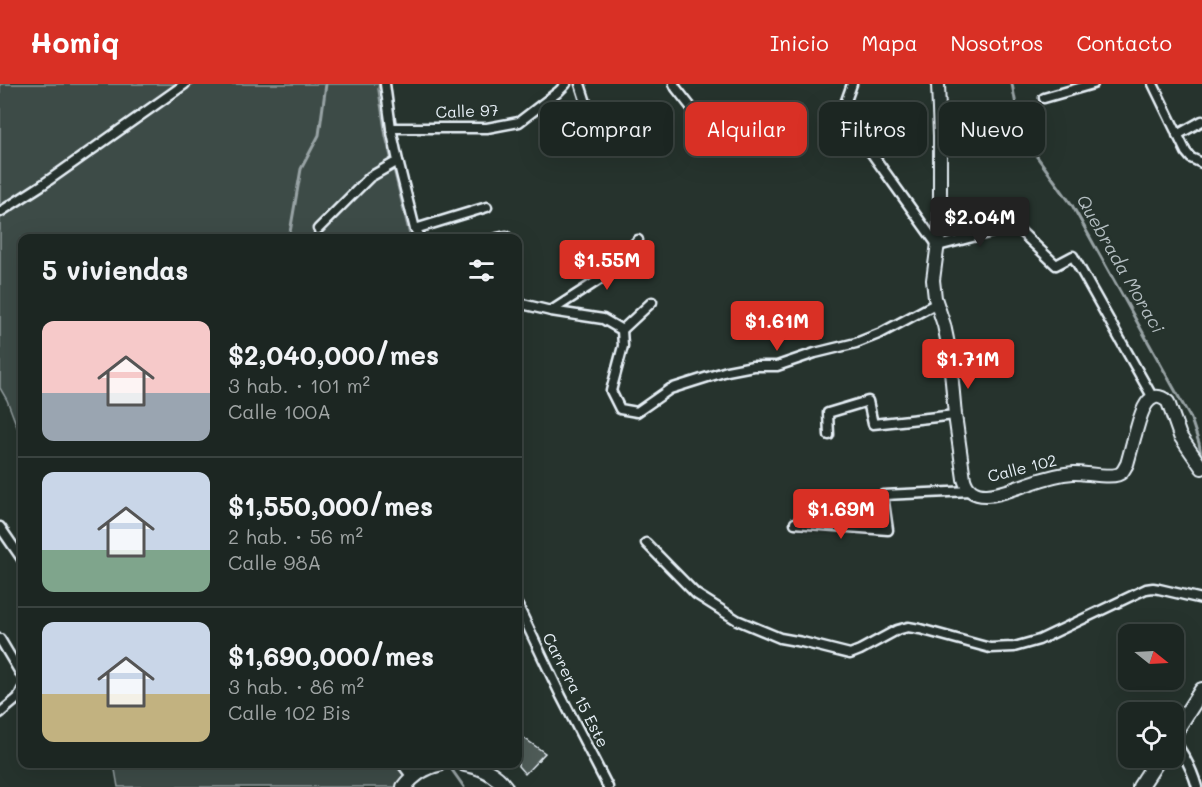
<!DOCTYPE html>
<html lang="es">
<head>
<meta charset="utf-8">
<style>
	body { margin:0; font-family:Mali,sans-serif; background:#252e2a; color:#f1f3f6; height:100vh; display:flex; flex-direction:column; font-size:22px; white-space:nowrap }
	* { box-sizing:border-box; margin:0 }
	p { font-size:20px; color:#a0a5a5 }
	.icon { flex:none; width:33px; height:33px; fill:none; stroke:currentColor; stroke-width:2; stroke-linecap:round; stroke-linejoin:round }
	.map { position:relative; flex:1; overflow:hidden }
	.sheet { position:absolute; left:18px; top:150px; width:504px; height:534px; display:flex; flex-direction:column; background:#1c2622; border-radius:12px; box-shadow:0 6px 24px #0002,0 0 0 2px #3a4340 }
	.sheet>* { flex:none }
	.guide { position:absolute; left:540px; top:18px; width:570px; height:54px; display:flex; gap:12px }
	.needle { width:39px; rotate:108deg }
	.fabs { position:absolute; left:1118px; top:540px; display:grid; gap:12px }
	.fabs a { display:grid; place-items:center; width:66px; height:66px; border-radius:12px; background:#1c2622; box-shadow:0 6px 24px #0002,0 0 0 2px #3a4340; font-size:30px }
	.price { position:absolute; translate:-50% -51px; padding:0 14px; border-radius:6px; background:#d93025; color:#fff; font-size:20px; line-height:39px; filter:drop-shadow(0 2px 3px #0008) }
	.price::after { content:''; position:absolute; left:50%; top:36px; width:18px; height:14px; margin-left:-9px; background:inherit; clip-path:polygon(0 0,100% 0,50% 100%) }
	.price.active { background:#222; color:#fff }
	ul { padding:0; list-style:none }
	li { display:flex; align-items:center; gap:18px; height:150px; padding:0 24px }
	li+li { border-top:2px solid #3a4340 }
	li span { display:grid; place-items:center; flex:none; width:168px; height:120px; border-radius:12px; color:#555 }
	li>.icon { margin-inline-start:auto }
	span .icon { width:72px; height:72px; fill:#fffc; stroke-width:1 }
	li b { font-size:26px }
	h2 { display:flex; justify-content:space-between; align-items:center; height:72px; padding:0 24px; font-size:26px }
	.pill { padding:0 21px; border-radius:12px; background:#1c2622; box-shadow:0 6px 24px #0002,0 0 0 2px #3a4340; font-size:21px; line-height:54px }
	.pill.active { background:#d93025; color:#fff }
	header { display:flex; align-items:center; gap:36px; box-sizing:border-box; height:84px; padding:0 30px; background:#d93025; color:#fff }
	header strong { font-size:28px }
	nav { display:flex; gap:33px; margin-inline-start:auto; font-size:21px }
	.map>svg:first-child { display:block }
	.green { fill:#3e4b47; stroke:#939ea0; stroke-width:1.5 }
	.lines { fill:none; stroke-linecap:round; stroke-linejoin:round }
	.stream { stroke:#98a3a5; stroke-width:3 }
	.building { fill:#505c59; stroke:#e8f1f8; stroke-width:1.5 }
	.street-casing { stroke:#e8f1f8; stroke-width:13 }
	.secondary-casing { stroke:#e8f1f8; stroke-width:16 }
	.primary-casing { stroke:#e8f1f8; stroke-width:18 }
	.street { stroke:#26332d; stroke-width:8 }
	.secondary { stroke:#26332d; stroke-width:12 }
	.primary { stroke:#26332d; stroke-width:14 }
	.labels { text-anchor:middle; stroke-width:4.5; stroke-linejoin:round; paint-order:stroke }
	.street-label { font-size:16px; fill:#e8f1f8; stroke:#26332d }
	.water-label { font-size:18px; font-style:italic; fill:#b3bdc0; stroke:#26332d }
</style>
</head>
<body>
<header>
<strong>Homiq</strong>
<nav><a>Inicio</a><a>Mapa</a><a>Nosotros</a><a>Contacto</a></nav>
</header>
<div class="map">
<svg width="1202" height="703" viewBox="0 0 1202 703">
	<rect width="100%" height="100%" fill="#26332d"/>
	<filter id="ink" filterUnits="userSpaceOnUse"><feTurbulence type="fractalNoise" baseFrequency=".0167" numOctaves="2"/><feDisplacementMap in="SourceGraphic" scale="12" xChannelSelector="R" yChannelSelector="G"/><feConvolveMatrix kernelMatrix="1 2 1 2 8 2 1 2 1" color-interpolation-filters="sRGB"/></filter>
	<g filter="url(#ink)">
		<g class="green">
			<polygon points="0,0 379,0 378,5 385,51 410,154 22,154 22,356 7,316 0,304"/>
			<polygon points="114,680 413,680 401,694 397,703 118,703"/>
		</g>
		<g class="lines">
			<g class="stream">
				<polyline points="1012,0 1022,52 1072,121 1191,335 1199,359 1202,375"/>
				<polyline points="289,154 301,85 319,51 326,0"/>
				<polyline points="452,686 464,703"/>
			</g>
		</g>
		<polygon class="building" points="524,654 545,669 525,690 518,682 518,663"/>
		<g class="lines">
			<g class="street-casing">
				<g id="street">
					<polyline points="385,0 391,44 398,77 415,145 421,154"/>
					<polyline points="580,0 590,31 655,59"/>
					<polyline points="674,0 676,4 705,41"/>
					<polyline points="852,0 842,28 938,162 1015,142 1056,181 1073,172 1153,314"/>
					<polyline points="1153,0 1186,68 1191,74 1202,79"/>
					<polyline points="1044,14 1093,0"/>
					<polyline points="391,44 487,44 519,38 558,8 566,0"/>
					<polyline points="1177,51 1202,37"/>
					<polyline points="0,128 42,101 185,0"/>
					<polyline points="318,145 370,93 398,77"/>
					<polyline points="415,145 487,123"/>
					<polyline points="497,154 506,152"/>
					<polyline points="518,219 551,227 603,235 622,246 623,262 611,307 620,325 637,328 670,305 727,287 753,282 777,282 815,269 856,259 881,249 937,219"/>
					<polyline points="551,227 605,192 638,156"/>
					<polyline points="622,246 652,218"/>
					<polyline points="829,351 828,329 868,317 873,340 955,331"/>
					<polyline points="795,439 888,446 883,411 971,407"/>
					<polyline points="0,443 22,475"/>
					<polyline points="646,459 696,510 737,536 780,554 802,558 850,570 860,566 897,546 908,543 920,545 990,564 1014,563 1039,556 1146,505 1153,504 1159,505 1202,515"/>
					<polyline points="518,522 561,612 608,703"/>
					<polyline points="0,555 22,592"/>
					<polyline points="0,629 18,614 22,606"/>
					<path d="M1173 655C1184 670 1192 685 1197 703"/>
					<polyline points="402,680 412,693"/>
				</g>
			</g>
			<g class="secondary-casing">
				<path id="secondary" d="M938 0 940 52V144L933 196 935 214 944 241 949 265 955 331 964 395C972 424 1009 406 1028 400 1042 395 1058 390 1073 389 1084 388 1115 396 1122 388 1124 386 1125 383 1127 380 1130 370 1132 361 1135 351 1139 338 1146 299 1168 318L1180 352 1202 384"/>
			</g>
			<g class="primary-casing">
				<g id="primary">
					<polyline points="1173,651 1202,606"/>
					<path d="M465 680C480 682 496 690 505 703"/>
					<path d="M404 703C413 691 424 683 439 680"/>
					<polyline points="1140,703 1159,674"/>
				</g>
			</g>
			<use href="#street" class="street"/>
			<use href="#secondary" class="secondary"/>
			<use href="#primary" class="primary"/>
		</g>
	</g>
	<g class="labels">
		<g class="street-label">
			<text transform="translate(467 27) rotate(-2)" y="6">Calle 97</text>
			<text transform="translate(1022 384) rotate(-14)" y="6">Calle 102</text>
			<text transform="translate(576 606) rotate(63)" y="6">Carrera 15 Este</text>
		</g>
		<g class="water-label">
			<text transform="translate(1120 180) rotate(60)" y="6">Quebrada Moraci</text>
		</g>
	</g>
</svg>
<div class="fabs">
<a><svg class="needle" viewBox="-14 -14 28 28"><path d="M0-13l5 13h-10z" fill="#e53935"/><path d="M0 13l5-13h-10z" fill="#a0a5a5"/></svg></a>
<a><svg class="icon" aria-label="locate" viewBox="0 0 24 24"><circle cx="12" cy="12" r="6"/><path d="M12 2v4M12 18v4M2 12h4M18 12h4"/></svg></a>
</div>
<b class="price active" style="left:980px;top:164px">$2.04M</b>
<b class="price" style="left:607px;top:207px">$1.55M</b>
<b class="price" style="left:777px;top:268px">$1.61M</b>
<b class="price" style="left:968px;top:306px">$1.71M</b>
<b class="price" style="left:841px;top:456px">$1.69M</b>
<div class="guide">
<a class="pill">Comprar</a>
<a class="pill active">Alquilar</a>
<a class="pill">Filtros</a>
<a class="pill">Nuevo</a>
</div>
<section class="sheet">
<h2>5 viviendas<svg class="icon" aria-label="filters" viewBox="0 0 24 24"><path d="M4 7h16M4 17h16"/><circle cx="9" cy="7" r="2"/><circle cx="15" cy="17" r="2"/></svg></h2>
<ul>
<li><span style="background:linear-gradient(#f6c9c9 60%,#9aa5b1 0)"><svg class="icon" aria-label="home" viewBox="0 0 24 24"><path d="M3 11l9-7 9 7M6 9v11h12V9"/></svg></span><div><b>$2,040,000/mes</b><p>3 hab. · 101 m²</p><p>Calle 100A</p></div></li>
<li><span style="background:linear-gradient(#c9d6e8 65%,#7fa58c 0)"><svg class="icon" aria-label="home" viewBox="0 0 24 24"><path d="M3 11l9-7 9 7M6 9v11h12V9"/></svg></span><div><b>$1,550,000/mes</b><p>2 hab. · 56 m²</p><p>Calle 98A</p></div></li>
<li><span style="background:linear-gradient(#c9d6e8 60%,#c2b280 0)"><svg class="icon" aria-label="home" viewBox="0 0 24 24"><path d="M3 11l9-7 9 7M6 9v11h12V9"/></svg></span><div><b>$1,690,000/mes</b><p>3 hab. · 86 m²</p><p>Calle 102 Bis</p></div></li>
</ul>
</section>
</div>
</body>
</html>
